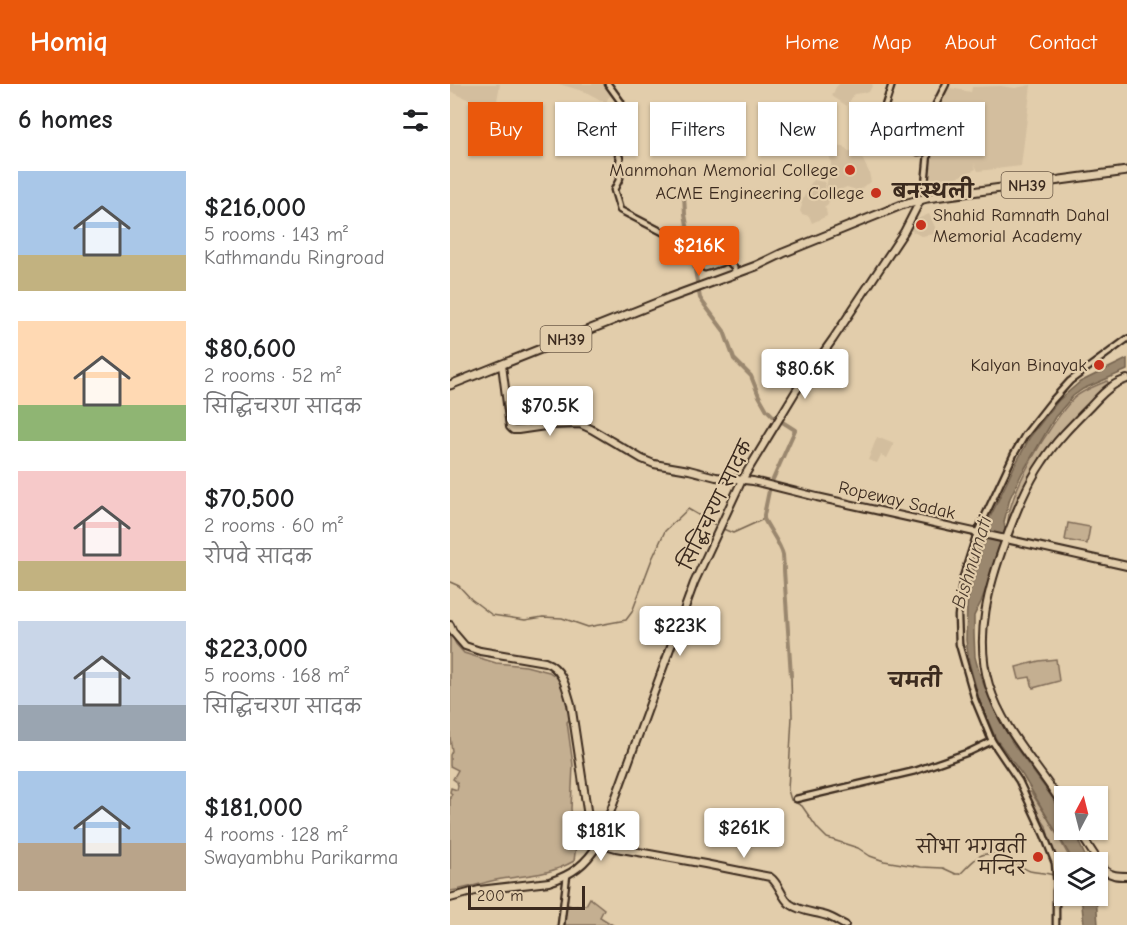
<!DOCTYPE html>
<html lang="en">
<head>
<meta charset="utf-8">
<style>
	body { margin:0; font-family:"Comic Neue","Playpen Sans Deva",sans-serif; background:#f2f2f2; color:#202124; height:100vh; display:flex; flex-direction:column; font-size:22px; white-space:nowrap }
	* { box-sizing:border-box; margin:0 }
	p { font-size:20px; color:#757577 }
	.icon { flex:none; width:33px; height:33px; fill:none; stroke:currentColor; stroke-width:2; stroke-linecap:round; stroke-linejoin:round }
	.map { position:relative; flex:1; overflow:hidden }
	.panel { display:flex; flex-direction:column; background:#fff; width:450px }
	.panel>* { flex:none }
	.banner { position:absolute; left:18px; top:18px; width:568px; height:54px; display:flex; gap:12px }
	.needle { width:39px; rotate:7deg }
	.fabs { position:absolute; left:604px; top:702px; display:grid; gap:12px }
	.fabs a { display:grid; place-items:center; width:54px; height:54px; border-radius:0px; background:#fff; box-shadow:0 2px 4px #0004; font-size:30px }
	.scale { position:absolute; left:18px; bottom:15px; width:117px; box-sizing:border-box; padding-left:6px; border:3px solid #3b2a1e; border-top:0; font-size:16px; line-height:21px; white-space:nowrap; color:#3b2a1e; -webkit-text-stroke:4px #e2cdab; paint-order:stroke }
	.price { position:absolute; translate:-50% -51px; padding:0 14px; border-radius:6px; background:#fff; color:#222; font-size:20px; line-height:39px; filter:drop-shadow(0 2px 3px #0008) }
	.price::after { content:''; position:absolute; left:50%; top:36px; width:18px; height:14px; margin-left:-9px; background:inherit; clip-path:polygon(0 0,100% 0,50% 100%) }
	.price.active { background:#ea580c; color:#fff }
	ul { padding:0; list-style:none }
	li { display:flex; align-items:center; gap:18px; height:150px; padding:0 18px }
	li span { display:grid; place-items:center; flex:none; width:168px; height:120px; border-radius:0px; color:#555 }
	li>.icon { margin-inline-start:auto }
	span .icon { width:72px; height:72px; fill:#fffc; stroke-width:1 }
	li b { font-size:26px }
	h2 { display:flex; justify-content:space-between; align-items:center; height:72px; padding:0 18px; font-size:26px }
	.pill { padding:0 21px; border-radius:0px; background:#fff; box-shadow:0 2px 4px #0004; font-size:21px; line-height:54px }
	.pill.active { background:#ea580c; color:#fff }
	header { display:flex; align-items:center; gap:36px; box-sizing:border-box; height:84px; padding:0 30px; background:#ea580c; color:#fff }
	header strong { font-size:28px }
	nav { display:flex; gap:33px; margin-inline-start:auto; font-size:21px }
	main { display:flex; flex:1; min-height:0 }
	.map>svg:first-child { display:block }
	.built { fill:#d3be9e }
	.green { fill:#c4af91; stroke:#806c58; stroke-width:1.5 }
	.water { fill:#9a876e; stroke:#74624e; stroke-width:1.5 }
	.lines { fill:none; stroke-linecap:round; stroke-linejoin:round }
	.stream { stroke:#74624e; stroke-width:1.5 }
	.canal { stroke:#9a876e; stroke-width:4 }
	.minor-casing { stroke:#3b2a1e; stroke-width:9 }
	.major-casing { stroke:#3b2a1e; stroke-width:10 }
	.highway-casing { stroke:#3b2a1e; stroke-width:11 }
	.minor { stroke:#e2cdab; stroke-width:4.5 }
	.major { stroke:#e2cdab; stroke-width:6 }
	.highway { stroke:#e2cdab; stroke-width:7 }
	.poi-dot { fill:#c8321e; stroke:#e2cdab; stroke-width:2 }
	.labels { text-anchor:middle; stroke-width:4.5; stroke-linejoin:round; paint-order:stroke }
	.shield { fill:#e2cdab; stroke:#6d5b48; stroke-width:1.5 }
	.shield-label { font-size:16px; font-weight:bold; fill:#3b2a1e }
	.poi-label { font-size:18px; fill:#3b2a1e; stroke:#e2cdab; text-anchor:end }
	.street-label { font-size:18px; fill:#3b2a1e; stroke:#e2cdab }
	.neighbourhood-label { font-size:20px; font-weight:bold; fill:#3b2a1e; stroke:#e2cdab }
	.water-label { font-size:20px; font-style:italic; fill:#4e3d2e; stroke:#e2cdab }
</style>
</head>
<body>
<header>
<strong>Homiq</strong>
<nav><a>Home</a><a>Map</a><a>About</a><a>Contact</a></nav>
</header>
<main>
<section class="panel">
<h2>6 homes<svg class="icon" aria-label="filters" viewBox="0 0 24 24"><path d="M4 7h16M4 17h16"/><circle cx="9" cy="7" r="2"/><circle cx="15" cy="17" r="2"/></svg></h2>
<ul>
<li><span style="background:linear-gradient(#a9c7e8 70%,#c2b280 0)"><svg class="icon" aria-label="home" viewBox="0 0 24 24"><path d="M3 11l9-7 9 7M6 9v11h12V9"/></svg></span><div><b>$216,000</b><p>5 rooms · 143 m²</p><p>Kathmandu Ringroad</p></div></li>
<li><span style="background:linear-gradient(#ffd9b3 70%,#8fb573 0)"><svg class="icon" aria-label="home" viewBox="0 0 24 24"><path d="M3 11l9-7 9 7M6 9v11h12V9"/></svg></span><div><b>$80,600</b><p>2 rooms · 52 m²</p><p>सिद्धिचरण सादक</p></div></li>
<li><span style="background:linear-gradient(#f6c9c9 75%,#c2b280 0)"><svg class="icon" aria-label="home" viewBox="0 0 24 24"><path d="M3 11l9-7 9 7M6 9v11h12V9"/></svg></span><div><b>$70,500</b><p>2 rooms · 60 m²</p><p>रोपवे सादक</p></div></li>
<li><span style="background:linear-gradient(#c9d6e8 70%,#9aa5b1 0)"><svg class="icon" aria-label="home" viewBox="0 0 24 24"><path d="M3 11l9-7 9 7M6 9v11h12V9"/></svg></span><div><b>$223,000</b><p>5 rooms · 168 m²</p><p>सिद्धिचरण सादक</p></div></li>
<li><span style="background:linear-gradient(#a9c7e8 60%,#b9a48a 0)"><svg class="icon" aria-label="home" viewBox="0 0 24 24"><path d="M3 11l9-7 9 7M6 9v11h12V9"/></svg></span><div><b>$181,000</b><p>4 rooms · 128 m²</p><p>Swayambhu Parikarma</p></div></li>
</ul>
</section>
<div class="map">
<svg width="677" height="841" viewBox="0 0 677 841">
	<rect width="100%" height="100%" fill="#e2cdab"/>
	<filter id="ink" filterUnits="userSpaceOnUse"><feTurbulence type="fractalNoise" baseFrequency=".0167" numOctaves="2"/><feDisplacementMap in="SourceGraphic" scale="12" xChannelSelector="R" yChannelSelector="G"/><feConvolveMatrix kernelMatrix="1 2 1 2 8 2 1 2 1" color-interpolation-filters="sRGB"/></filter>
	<g filter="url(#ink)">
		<g class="built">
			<polygon points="0,0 50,0 45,28 0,7"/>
			<polygon points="109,0 156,0 163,9 158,14 156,19 136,8"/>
			<polygon points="389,0 423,0 419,8 404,10 397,22 382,12 386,3"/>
			<polygon points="581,1 571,82 528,87 524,79 526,85 495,99 477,103 476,91 483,42 495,3 521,8 522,3 550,2 565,4"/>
			<polygon points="394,62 398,67 402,68 413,76 419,88 421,98 415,101 409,107 397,103 387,107 376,104 378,93 382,88 380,72 388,63"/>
			<polygon points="364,96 375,98 375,105 380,113 378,120 374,123 376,125 377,132 362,139 359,132 352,130 350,127 352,121 351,119 361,99"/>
			<polygon points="479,130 485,143 485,150 471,152 458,145 458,139"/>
			<polygon points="427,353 444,360 437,374 431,371 427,379 418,376"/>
		</g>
		<g class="green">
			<path d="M657 297 660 301 598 368 558 445C554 414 602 336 624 314 633 306 646 302 657 297Z"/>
			<polygon points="618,439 640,443 637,460 615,456"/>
			<path d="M0 548 6 560 14 569 46 579 76 582 99 588 111 596 121 631 120 635 117 638 123 681 121 725 126 761 124 777C98 792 75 791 46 796 31 799 16 805 0 807V713L2 710 0 708 1 704 7 706 8 702 7 698 3 695 8 686 0 682V671L2 667 0 654Z"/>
			<polygon points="606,575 609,597 583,604 580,593 569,595 566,583 589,577"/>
			<polygon points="573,708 581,708 596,731 622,778 615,778 609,781 601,764 596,742"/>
			<polygon points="140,814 154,825 150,833 163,841 115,841 116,820 122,822 136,821"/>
		</g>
		<g class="water">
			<polygon points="677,275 677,286 633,305 623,312 605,333 572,389 560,414 554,438 555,445 543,485 531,518 524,532 524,550 525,573 529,588 537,609 550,637 564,661 615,731 615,746 623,746 638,778 623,778 621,773 573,692 546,655 529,615 519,578 516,556 517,522 522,488 534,446 565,381 580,353 608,317 630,298"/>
			<polygon points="631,812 646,812 648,841 634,841"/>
		</g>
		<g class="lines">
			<g class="stream">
				<polyline points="273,445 283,449 314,435"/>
				<polyline points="0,498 9,502 21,515 42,531 75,536 93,533 112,534 138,543 176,536 182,528 202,475 215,447 238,425 269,443"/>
				<path d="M341 592 342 633 338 706 341 716 352 722 368 745 377 754 408 764 420 772 434 777 471 783 493 784 506 790H510C517 784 524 774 532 771 545 766 567 782 580 787 587 789 594 788 603 791"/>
				<polyline points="614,798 615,798"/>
			</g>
			<path class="canal" d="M234 110 235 130 250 214 254 220 274 247 284 275 301 292 309 312 317 326 323 332 345 346 320 402 314 431V435C319 445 331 461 333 471L341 592"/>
			<g class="minor-casing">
				<g id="minor">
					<path d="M158 0 171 18C167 34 161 60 170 74L169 79 170 94 164 106 170 126 224 154 243 158 255 184C263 182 269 179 278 177L284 183 285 189"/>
					<path d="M442 0 433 28V44C452 50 455 56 468 68L478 67"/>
					<polyline points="477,114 475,100 481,39 486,20 496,0"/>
					<polyline points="346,715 465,687 519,668 542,657"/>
					<polyline points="111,841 117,791"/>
					<polyline points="606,841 606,807 607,802 605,779 594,751 569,697 542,657 525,616 509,560 508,532 511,506 513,493 527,449 564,370 575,351 601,318 620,297 677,255"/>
				</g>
			</g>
			<g class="major-casing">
				<g id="major">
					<polyline points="52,281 60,343 63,346 68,346 102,341 130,340 141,345 192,375 204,380 239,386 266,393 303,397 367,413 677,482"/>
					<path d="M0 541 3 548 15 562 30 567 95 578C112 584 116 603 121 620L140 746 144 753 149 759"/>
					<path d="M615 725C590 683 554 649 539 601 524 552 539 501 556 455 566 428 577 400 593 377 605 358 622 341 638 325 645 318 652 309 661 303 665 299 672 297 677 295"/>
					<path d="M628 746 654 786C662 792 667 792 677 792"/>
					<path d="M149 759 166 764 255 780 320 793C330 800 331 813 340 820 351 828 365 828 377 832 383 834 389 838 395 841"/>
					<path d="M0 814 29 806 99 798C122 791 136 780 149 759L244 499 292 396 346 307 383 255 454 148 471 115"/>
				</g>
			</g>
			<g class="highway-casing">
				<polyline id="highway" points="0,301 219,214 306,182 333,169 454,120 477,114 677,87"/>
			</g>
			<use href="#minor" class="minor"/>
			<use href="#major" class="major"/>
			<use href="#highway" class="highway"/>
		</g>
	</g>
	<g class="poi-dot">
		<circle cx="400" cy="86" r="6"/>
		<circle cx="426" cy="109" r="6"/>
		<circle cx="471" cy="141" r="6"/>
		<circle cx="649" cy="281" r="6"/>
		<circle cx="588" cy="773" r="6"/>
	</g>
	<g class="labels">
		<g class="shield">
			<rect x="551.5" y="88" width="51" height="26" rx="4.5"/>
			<rect x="90.5" y="242" width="51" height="26" rx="4.5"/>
		</g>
		<g class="shield-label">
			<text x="577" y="107">NH39</text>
			<text x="116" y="261">NH39</text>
		</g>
		<g class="poi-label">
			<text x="388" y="92">Manmohan Memorial College</text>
			<text x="414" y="115">ACME Engineering College</text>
			<text x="483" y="137" text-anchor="start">Shahid Ramnath Dahal<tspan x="483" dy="21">Memorial Academy</tspan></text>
			<text x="637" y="287">Kalyan Binayak</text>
			<text x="576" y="769">सोभा भगवती<tspan x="576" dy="21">मन्दिर</tspan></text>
		</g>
		<g class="street-label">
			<text transform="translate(447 416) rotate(13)" y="6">Ropeway Sadak</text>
			<text transform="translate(266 421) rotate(-64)" y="6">सिद्धिचरण सादक</text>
		</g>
		<g class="neighbourhood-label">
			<text x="483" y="114">बनस्थली</text>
			<text x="465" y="603">चमती</text>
		</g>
		<g class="water-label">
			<text transform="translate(521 478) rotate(-73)" y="7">Bishnumati</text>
		</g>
	</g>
</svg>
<div class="fabs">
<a><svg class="needle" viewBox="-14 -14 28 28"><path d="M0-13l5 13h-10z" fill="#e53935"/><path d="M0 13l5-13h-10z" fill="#757577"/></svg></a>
<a><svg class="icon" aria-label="layers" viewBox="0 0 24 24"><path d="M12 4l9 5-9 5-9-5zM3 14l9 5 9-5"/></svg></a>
</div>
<div class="scale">200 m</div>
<b class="price active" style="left:249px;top:193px">$216K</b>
<b class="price" style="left:355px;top:316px">$80.6K</b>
<b class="price" style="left:100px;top:353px">$70.5K</b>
<b class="price" style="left:230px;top:573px">$223K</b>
<b class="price" style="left:294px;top:775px">$261K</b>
<b class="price" style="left:151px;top:778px">$181K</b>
<div class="banner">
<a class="pill active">Buy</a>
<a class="pill">Rent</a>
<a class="pill">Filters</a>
<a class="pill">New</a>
<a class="pill">Apartment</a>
</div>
</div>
</main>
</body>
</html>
